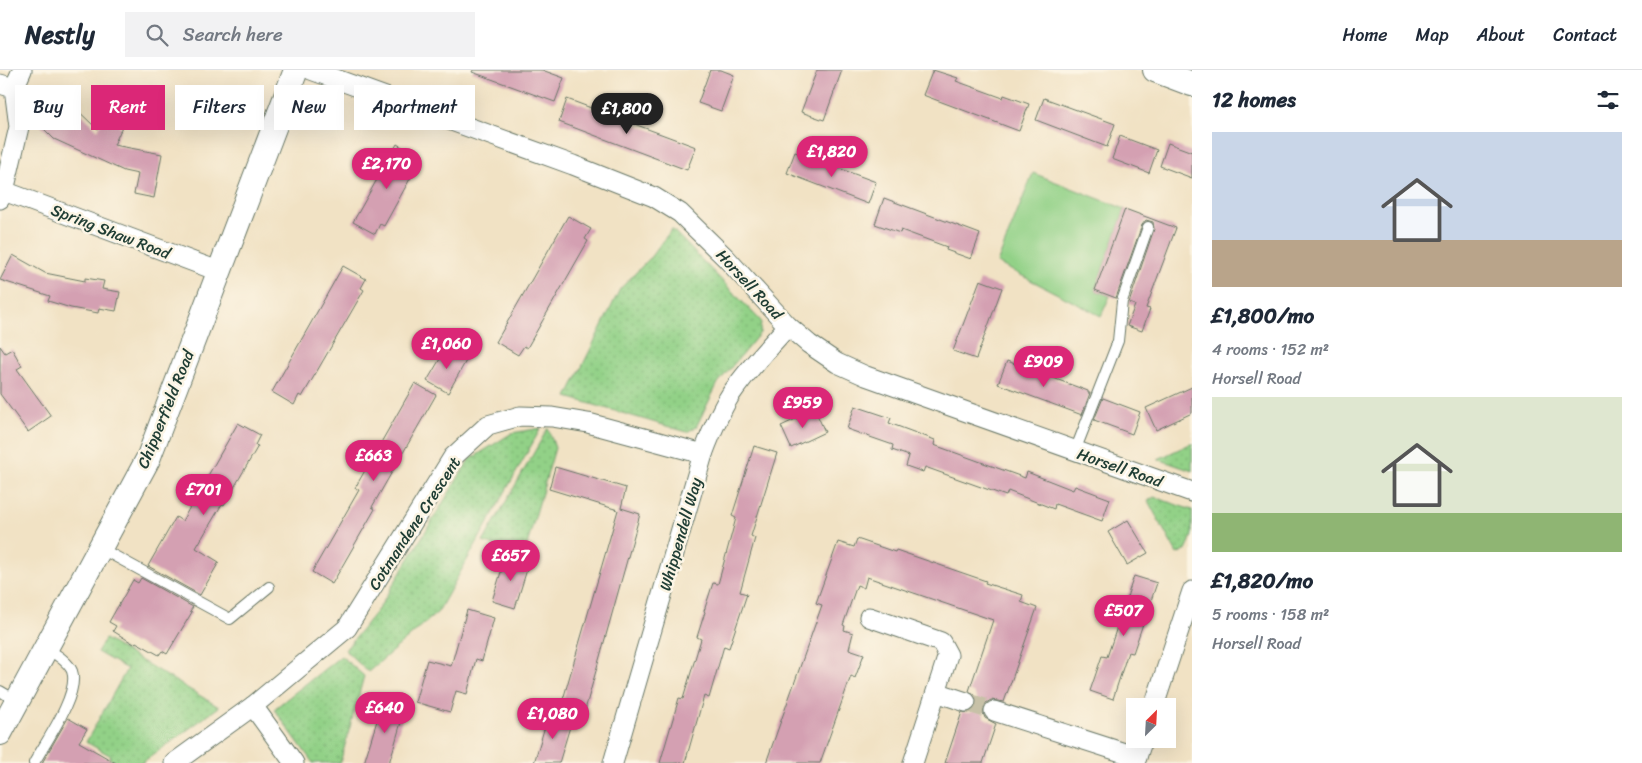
<!DOCTYPE html>
<html lang="en">
<head>
<meta charset="utf-8">
<style>
	body { margin:0; font-family:Sriracha,sans-serif; background:#f2f2f3; color:#1f2937; height:100vh; display:flex; flex-direction:column; font-size:19px; white-space:nowrap }
	* { box-sizing:border-box; margin:0 }
	p { font-size:16px; color:#747a83 }
	.icon { flex:none; width:28px; height:28px; fill:none; stroke:currentColor; stroke-width:2; stroke-linecap:round; stroke-linejoin:round }
	.map { position:relative; flex:1; overflow:hidden }
	.drawer { display:flex; flex-direction:column; background:#fff; width:450px }
	.drawer>* { flex:none }
	.guide { position:absolute; left:15px; top:15px; width:475px; height:45px; display:flex; gap:10px }
	.needle { width:32px; rotate:24deg }
	.tools { position:absolute; left:1126px; top:628px; display:grid; gap:10px }
	.tools a { display:grid; place-items:center; width:50px; height:50px; border-radius:0px; background:#fff; box-shadow:0 5px 20px #0002; font-size:25px }
	.price { position:absolute; translate:-50% -42px; padding:0 11px; border-radius:18px; background:#db2777; color:#fff; font-size:16px; line-height:32px; filter:drop-shadow(0 1px 2px #0008) }
	.price::after { content:''; position:absolute; left:50%; top:30px; width:15px; height:11px; margin-left:-8px; background:inherit; clip-path:polygon(0 0,100% 0,50% 100%) }
	.price.active { background:#222; color:#fff }
	ul { padding:0; list-style:none }
	li { display:grid; align-content:center; gap:10px; height:265px; padding:0 20px }
	li span { display:grid; place-items:center; height:155px; border-radius:0px; color:#555 }
	li>.icon { margin-inline-start:auto }
	span .icon { width:90px; height:90px; fill:#fffc; stroke-width:1 }
	li b { font-size:21px }
	h2 { display:flex; justify-content:space-between; align-items:center; height:60px; padding:0 20px; font-size:21px }
	.chip { padding:0 18px; border-radius:0px; background:#fff; box-shadow:0 5px 20px #0002; font-size:18px; line-height:45px }
	.chip.active { background:#db2777; color:#fff }
	header { display:flex; align-items:center; gap:30px; box-sizing:border-box; height:70px; padding:0 25px; background:#fff; border-bottom:1px solid #e0e1e3 }
	header strong { font-size:24px }
	nav { display:flex; gap:28px; margin-inline-start:auto; font-size:18px }
	.search { width:350px; height:45px; background:#f2f2f3; display:flex; align-items:center; gap:12px; box-sizing:border-box; padding:0 18px; border-radius:0px; color:#747a83; font-size:19px }
	main { display:flex; flex:1; min-height:0 }
	.map>svg:first-child { display:block }
	.grass { fill:url(#grass-dots); stroke:#58875e }
	.green { fill:#92d187; stroke:#58875e }
	.building { fill:#d4a0b2 }
	.lines { fill:none; stroke-linecap:round; stroke-linejoin:round }
	.minor-tunnel { stroke:#c7c1a7; stroke-width:19; stroke-dasharray:19 9; stroke-linecap:butt }
	.service-casing { stroke:#687766; stroke-width:12 }
	.minor-casing { stroke:#687766; stroke-width:21 }
	.tertiary-casing { stroke:#687766; stroke-width:26 }
	.service { stroke:#fff; stroke-width:10 }
	.minor { stroke:#fff; stroke-width:19 }
	.tertiary { stroke:#fff; stroke-width:24 }
	.labels { text-anchor:middle; stroke-width:5; stroke-linejoin:round; paint-order:stroke }
	.street-label { font-size:16px; fill:#1f3d34; stroke:#fcf5e5 }
</style>
</head>
<body>
<header>
<strong>Nestly</strong>
<div class="search"><svg class="icon" aria-label="search" viewBox="0 0 24 24"><circle cx="10" cy="10" r="6"/><path d="M15 15l6 6"/></svg>Search here</div>
<nav><a>Home</a><a>Map</a><a>About</a><a>Contact</a></nav>
</header>
<main>
<div class="map">
<svg width="1192" height="693" viewBox="0 0 1192 693">
	<defs>
		<pattern id="grass-dots" width="8" height="8" patternUnits="userSpaceOnUse" patternTransform="scale(1.25)"><rect width="8" height="8" fill="#92d187"/><path d="M2 2h.1M6 6h.1" fill="none" stroke="#7db475" stroke-width="1.8" stroke-linecap="round"/></pattern>
	</defs>
	<rect width="100%" height="100%" fill="#fcf5e5"/>
	<filter id="ink" filterUnits="userSpaceOnUse"><feTurbulence type="fractalNoise" baseFrequency=".02" numOctaves="2"/><feDisplacementMap in="SourceGraphic" scale="10" xChannelSelector="R" yChannelSelector="G"/><feConvolveMatrix kernelMatrix="1 2 1 2 8 2 1 2 1" color-interpolation-filters="sRGB"/></filter>
	<filter id="wash" filterUnits="userSpaceOnUse"><feTurbulence type="fractalNoise" baseFrequency=".0096" numOctaves="4" result="noise"/><feDisplacementMap in="SourceGraphic" scale="20" xChannelSelector="R" yChannelSelector="G"/><feGaussianBlur stdDeviation="1.12" result="paint"/><feColorMatrix in="noise" values="0 0 0 0 0 0 0 0 0 0 0 0 0 0 0 0 0 1.4 0 .05"/><feComposite in="paint" operator="in"/></filter>
	<g filter="url(#wash)">
		<rect width="100%" height="100%" fill="#f1e2c4"/>
		<g class="grass">
			<polygon points="672,159 761,251 760,263 718,313 696,357 687,362 567,327 620,219 649,189"/>
			<polygon points="541,358 438,542 368,602 345,580 379,538 469,390 512,363"/>
			<polygon points="548,358 555,378 524,485 483,472"/>
			<polygon points="1192,373 1192,401 1158,389"/>
			<polygon points="1154,427 1192,440 1192,465 1187,479 1177,484 1148,431"/>
			<polygon points="105,569 219,637 142,693 107,693 111,686 86,672 127,599 97,582"/>
			<polygon points="341,586 364,606 340,693 313,693 274,639"/>
		</g>
		<polygon class="green" points="1033,103 1125,139 1095,220 1110,226 1101,246 997,193"/>
		<g id="blocks">
			<g class="building">
				<polygon points="473,0 542,0 564,8 555,32 472,2"/>
				<polygon points="710,0 721,0 734,5 721,41 698,33"/>
				<polygon points="817,0 842,0 824,50 801,42"/>
				<polygon points="933,0 958,8 956,11 1003,28 1004,25 1029,34 1019,61 923,25"/>
				<polygon points="63,26 98,60 103,48 122,57 114,75 162,84 154,128 134,124 138,104 124,101 54,69 37,52"/>
				<polygon points="1044,28 1115,54 1107,77 1036,50"/>
				<polygon points="567,29 696,77 687,100 559,52"/>
				<polygon points="1120,66 1157,80 1149,103 1112,89"/>
				<polygon points="1168,73 1192,82 1192,108 1160,96"/>
				<polygon points="397,74 419,87 413,97 416,98 384,156 380,154 375,164 353,152"/>
				<polygon points="795,82 876,112 868,134 787,103"/>
				<polygon points="884,128 980,164 971,189 946,180 947,177 901,160 900,163 875,154"/>
				<polygon points="1125,139 1176,158 1146,238 1150,239 1142,261 1127,256 1135,235 1129,233 1154,159 1153,152 1146,150 1142,155 1116,228 1095,220"/>
				<polygon points="568,146 591,159 585,169 588,171 527,278 524,276 518,285 496,272"/>
				<polygon points="13,185 45,203 85,211 85,208 104,211 102,219 120,222 116,241 99,238 98,243 71,238 48,231 50,226 0,210"/>
				<polygon points="343,196 366,209 361,218 364,220 302,327 299,325 294,335 272,322"/>
				<polygon points="980,210 1002,218 976,289 953,281"/>
				<polygon points="0,276 5,283 12,279 22,296 17,299 51,346 28,362 0,324"/>
				<polygon points="447,277 467,289 448,323 427,311"/>
				<polygon points="1007,291 1088,321 1088,323 1090,323 1082,345 998,314"/>
				<polygon points="415,313 436,325 372,437 375,439 332,514 312,502 359,420 355,418"/>
				<polygon points="1192,317 1192,343 1156,360 1146,338"/>
				<polygon points="1103,328 1140,342 1132,364 1094,350"/>
				<polygon points="855,336 891,348 889,353 935,370 934,375 1025,408 1027,402 1073,420 1075,416 1110,429 1102,451 1055,434 1054,439 1008,421 1006,426 925,397 923,402 906,396 909,386 892,380 893,375 847,359"/>
				<polygon points="815,340 825,362 791,378 781,356"/>
				<polygon points="238,353 260,365 255,375 258,376 224,435 222,434 196,478 219,492 200,525 148,496 176,447 182,451"/>
				<polygon points="754,376 777,383 751,466 755,468 740,522 747,524 729,578 724,576 709,628 704,626 685,693 660,693 679,628 683,629 701,569 697,567 705,542 704,541 713,513 718,514 736,448 732,446"/>
				<polygon points="555,397 626,418 621,438 640,444 585,640 562,633 618,440 549,419"/>
				<polygon points="1128,450 1148,483 1127,495 1108,462"/>
				<polygon points="857,469 895,482 896,480 986,511 985,513 1023,525 1021,532 1037,538 1004,632 991,630 986,633 984,637 983,643 985,648 996,654 983,693 945,693 962,642 969,643 974,640 976,636 977,629 974,624 969,621 993,550 867,507 864,518 857,515 843,555 845,556 844,560 853,563 849,579 864,584 855,608 851,606 820,693 766,693 822,535 816,533 838,472 854,477"/>
				<polygon points="506,486 529,493 515,538 492,531"/>
				<polygon points="1134,506 1157,513 1133,583 1128,582 1113,629 1090,621 1102,586 1107,587"/>
				<polygon points="141,508 193,537 190,541 192,542 167,584 162,581 159,585 136,572 134,574 113,561 116,556 109,552 133,510 138,513"/>
				<polygon points="467,540 494,548 482,591 476,589 467,624 456,621 450,642 415,632 427,590 451,596"/>
				<polygon points="383,631 405,638 394,677 389,693 364,693"/>
				<polygon points="549,643 572,650 559,693 534,693"/>
				<polygon points="68,648 87,659 79,672 116,693 42,693"/>
			</g>
		</g>
	</g>
	<g filter="url(#ink)">
		<use href="#blocks" fill-opacity="0" stroke="#687766" stroke-width="1"/>
		<g class="lines">
			<polyline class="minor-tunnel" points="966,632 994,641"/>
			<g class="service-casing">
				<g id="service">
					<polyline points="1075,381 1118,271 1122,231 1148,157"/>
					<polyline points="100,478 230,549 269,517"/>
					<polyline points="0,621 17,631"/>
					<path d="M34 693C45 673 80 624 72 601 68 591 55 584 46 578"/>
				</g>
			</g>
			<g class="minor-casing">
				<g id="minor">
					<polyline points="311,0 573,95 654,127 680,143 726,188 788,256 809,274 837,293 866,306 922,326 1192,422"/>
					<polyline points="0,14 14,18 19,57 4,121 0,129"/>
					<polyline points="14,18 22,0"/>
					<polyline points="4,121 218,201"/>
					<polyline points="869,547 941,572 948,585 913,693"/>
					<polyline points="936,622 966,632"/>
					<polyline points="253,636 294,693"/>
					<polyline points="1154,636 1192,521"/>
					<polyline points="994,641 1137,687"/>
					<polyline points="174,693 253,636 347,558 453,387 488,355 520,346 552,347 588,353 703,384"/>
					<path d="M613 693 703 384C711 363 719 343 731 324 748 299 768 278 788 256"/>
					<polyline points="1135,693 1143,669"/>
				</g>
			</g>
			<g class="tertiary-casing">
				<g id="tertiary">
					<polyline points="1155,0 1192,14"/>
					<polyline points="0,663 148,389 296,0"/>
				</g>
			</g>
			<use href="#service" class="service"/>
			<use href="#minor" class="minor"/>
			<use href="#tertiary" class="tertiary"/>
		</g>
	</g>
	<g class="labels">
		<g class="street-label">
			<text transform="translate(111 161) rotate(21)" y="6">Spring Shaw Road</text>
			<text transform="translate(750 214) rotate(47)" y="6">Horsell Road</text>
			<text transform="translate(165 339) rotate(-68)" y="6">Chipperfield Road</text>
			<text transform="translate(1120 397) rotate(19)" y="6">Horsell Road</text>
			<text transform="translate(414 453) rotate(-57)" y="6">Cotmandene Crescent</text>
			<text transform="translate(680 464) rotate(-74)" y="6">Whippendell Way</text>
		</g>
	</g>
</svg>
<div class="tools">
<a><svg class="needle" viewBox="-14 -14 28 28"><path d="M0-13l5 13h-10z" fill="#e53935"/><path d="M0 13l5-13h-10z" fill="#747a83"/></svg></a>
</div>
<b class="price active" style="left:627px;top:65px">£1,800</b>
<b class="price" style="left:832px;top:108px">£1,820</b>
<b class="price" style="left:387px;top:120px">£2,170</b>
<b class="price" style="left:447px;top:300px">£1,060</b>
<b class="price" style="left:1044px;top:318px">£909</b>
<b class="price" style="left:803px;top:359px">£959</b>
<b class="price" style="left:374px;top:412px">£663</b>
<b class="price" style="left:204px;top:446px">£701</b>
<b class="price" style="left:511px;top:512px">£657</b>
<b class="price" style="left:1124px;top:567px">£507</b>
<b class="price" style="left:385px;top:664px">£640</b>
<b class="price" style="left:553px;top:670px">£1,080</b>
<div class="guide">
<a class="chip">Buy</a>
<a class="chip active">Rent</a>
<a class="chip">Filters</a>
<a class="chip">New</a>
<a class="chip">Apartment</a>
</div>
</div>
<section class="drawer">
<h2>12 homes<svg class="icon" aria-label="filters" viewBox="0 0 24 24"><path d="M4 7h16M4 17h16"/><circle cx="9" cy="7" r="2"/><circle cx="15" cy="17" r="2"/></svg></h2>
<ul>
<li><span style="background:linear-gradient(#c9d6e8 70%,#b9a48a 0)"><svg class="icon" aria-label="home" viewBox="0 0 24 24"><path d="M3 11l9-7 9 7M6 9v11h12V9"/></svg></span><div><b>£1,800/mo</b><p>4 rooms · 152 m²</p><p>Horsell Road</p></div></li>
<li><span style="background:linear-gradient(#dfe7d0 75%,#8fb573 0)"><svg class="icon" aria-label="home" viewBox="0 0 24 24"><path d="M3 11l9-7 9 7M6 9v11h12V9"/></svg></span><div><b>£1,820/mo</b><p>5 rooms · 158 m²</p><p>Horsell Road</p></div></li>
</ul>
</section>
</main>
</body>
</html>
